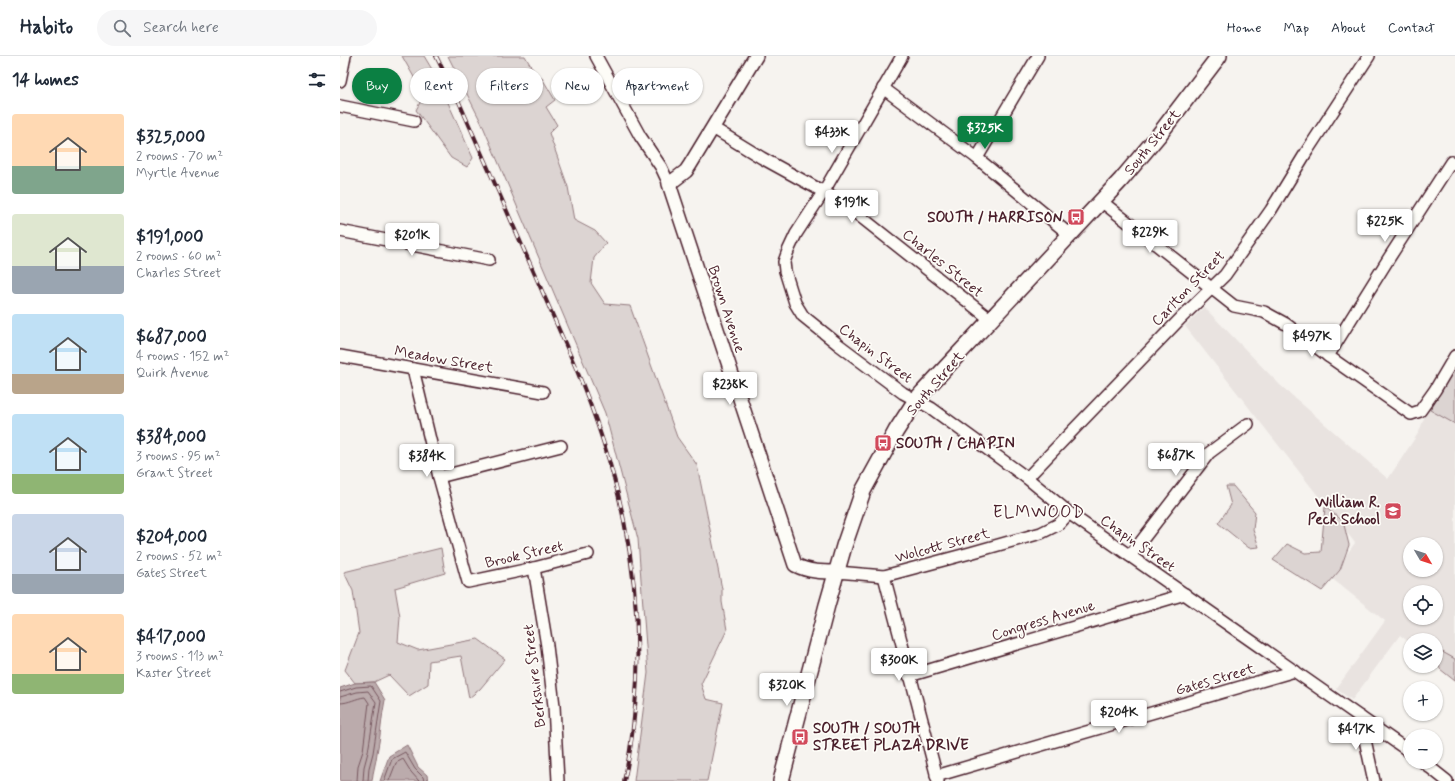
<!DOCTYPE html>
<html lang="en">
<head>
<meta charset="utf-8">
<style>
	body { margin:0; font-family:Mynerve,sans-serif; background:#f6f6f7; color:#1f2937; height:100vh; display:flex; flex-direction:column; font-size:15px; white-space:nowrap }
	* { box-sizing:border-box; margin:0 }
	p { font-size:13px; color:#747a83 }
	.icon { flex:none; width:22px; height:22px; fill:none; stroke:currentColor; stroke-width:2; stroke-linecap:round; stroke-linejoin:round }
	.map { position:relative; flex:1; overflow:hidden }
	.details { display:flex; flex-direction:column; background:#fff; width:340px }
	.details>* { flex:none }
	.banner { position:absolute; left:12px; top:12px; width:380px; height:36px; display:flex; gap:8px }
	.needle { width:26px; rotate:129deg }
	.buttons { position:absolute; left:1063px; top:481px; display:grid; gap:8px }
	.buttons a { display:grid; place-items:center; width:40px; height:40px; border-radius:50%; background:#fff; box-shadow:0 1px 3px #0004; font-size:20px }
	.price { position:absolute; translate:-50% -34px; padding:0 9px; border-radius:4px; background:#fff; color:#222; font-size:13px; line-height:26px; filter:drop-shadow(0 1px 2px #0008) }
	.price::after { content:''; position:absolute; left:50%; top:24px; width:12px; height:9px; margin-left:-6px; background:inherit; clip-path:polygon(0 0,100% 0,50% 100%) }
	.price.on { background:#0b8043; color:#fff }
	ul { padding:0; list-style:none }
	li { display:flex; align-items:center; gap:12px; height:100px; padding:0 12px }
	li span { display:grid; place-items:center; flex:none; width:112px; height:80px; border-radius:4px; color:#555 }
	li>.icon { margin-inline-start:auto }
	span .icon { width:48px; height:48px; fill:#fffc; stroke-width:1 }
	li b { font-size:17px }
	h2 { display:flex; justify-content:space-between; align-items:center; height:48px; padding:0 12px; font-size:17px }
	.pill { padding:0 14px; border-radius:18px; background:#fff; box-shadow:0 1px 3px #0004; font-size:14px; line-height:36px }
	.pill.on { background:#0b8043; color:#fff }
	header { display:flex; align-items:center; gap:24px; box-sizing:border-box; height:56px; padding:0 20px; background:#fff; border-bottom:1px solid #e0e1e3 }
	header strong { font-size:19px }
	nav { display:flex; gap:22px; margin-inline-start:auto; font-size:14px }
	.search { width:280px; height:36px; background:#f6f6f7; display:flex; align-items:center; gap:10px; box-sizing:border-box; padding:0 14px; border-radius:22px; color:#747a83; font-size:15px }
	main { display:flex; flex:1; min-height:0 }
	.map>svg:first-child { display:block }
	.built { fill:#e9e3e0; fill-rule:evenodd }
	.green { fill:#dcd4d2; stroke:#937a7e }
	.water { fill:#bbabac; stroke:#8e7378 }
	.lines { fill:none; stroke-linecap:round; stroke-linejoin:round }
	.shore { stroke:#77575f; stroke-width:1 }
	.minor-casing { stroke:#4a1f2b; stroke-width:14 }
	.tertiary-casing { stroke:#4a1f2b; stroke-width:16 }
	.secondary-casing { stroke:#4a1f2b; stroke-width:18 }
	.minor { stroke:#fdfcf7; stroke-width:11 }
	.tertiary { stroke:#fdfcf7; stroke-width:13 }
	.secondary { stroke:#fdfcf7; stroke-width:15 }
	.rail-casing { stroke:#4a1f2b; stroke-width:4 }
	.rail { stroke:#fdfcf7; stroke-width:2.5; stroke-dasharray:8; stroke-linecap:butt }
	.labels { text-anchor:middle; stroke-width:3.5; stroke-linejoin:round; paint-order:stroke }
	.street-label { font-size:15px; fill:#4a1f2b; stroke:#fdfcf7 }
	.poi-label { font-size:15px; font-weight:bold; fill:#4a1f2b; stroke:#fdfcf7; text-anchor:end }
	.quarter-label { font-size:17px; letter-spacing:1px; fill:#4a1f2b; stroke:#fdfcf7 }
</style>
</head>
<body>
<header>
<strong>Habito</strong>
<div class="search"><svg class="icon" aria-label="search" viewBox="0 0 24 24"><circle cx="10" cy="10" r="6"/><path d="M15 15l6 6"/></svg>Search here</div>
<nav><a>Home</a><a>Map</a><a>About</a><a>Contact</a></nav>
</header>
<main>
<section class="details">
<h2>14 homes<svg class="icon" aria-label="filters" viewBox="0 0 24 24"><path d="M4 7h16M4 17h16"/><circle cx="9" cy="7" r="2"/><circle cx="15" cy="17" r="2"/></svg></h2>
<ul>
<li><span style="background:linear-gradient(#ffd9b3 65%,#7fa58c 0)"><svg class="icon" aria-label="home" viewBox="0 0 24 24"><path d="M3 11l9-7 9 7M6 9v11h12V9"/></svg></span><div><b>$325,000</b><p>2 rooms · 70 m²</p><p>Myrtle Avenue</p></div></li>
<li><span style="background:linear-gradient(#dfe7d0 65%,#9aa5b1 0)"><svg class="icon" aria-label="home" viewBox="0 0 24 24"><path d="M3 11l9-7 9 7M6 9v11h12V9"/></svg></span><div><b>$191,000</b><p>2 rooms · 60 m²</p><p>Charles Street</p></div></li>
<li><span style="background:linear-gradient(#bfe0f5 75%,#b9a48a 0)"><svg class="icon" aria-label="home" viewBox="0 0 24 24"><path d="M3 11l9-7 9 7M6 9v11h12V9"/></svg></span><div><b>$687,000</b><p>4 rooms · 152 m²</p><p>Quirk Avenue</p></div></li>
<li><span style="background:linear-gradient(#bfe0f5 75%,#8fb573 0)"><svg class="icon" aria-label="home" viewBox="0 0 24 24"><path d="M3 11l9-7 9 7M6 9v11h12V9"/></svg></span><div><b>$384,000</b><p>3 rooms · 95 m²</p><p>Grant Street</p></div></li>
<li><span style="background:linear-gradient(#c9d6e8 75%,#9aa5b1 0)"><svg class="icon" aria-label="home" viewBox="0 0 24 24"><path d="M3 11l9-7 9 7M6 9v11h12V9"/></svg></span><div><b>$204,000</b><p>2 rooms · 52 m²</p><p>Gates Street</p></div></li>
<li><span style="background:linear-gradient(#ffd9b3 75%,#8fb573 0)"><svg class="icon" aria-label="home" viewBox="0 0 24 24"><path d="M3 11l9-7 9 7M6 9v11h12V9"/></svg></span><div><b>$417,000</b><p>3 rooms · 113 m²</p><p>Kaster Street</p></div></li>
</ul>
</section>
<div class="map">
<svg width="1115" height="725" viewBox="0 0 1115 725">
	<rect width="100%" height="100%" fill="#f6f3ef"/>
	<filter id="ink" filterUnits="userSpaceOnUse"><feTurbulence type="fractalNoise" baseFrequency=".025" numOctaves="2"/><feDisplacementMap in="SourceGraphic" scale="8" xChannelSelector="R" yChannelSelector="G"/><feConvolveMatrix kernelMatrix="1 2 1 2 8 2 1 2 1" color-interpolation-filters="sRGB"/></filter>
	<g filter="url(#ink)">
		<path class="built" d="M864 251 940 329 1048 423 1079 376 1089 348 1115 368V622L1096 607V584H1070V587L1060 579 1012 644 996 633 1045 565 990 521 1015 487 845 270ZM1070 488H1096V514H1070ZM1070 536H1096V562H1070Z"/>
		<g class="green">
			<polygon points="62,0 84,0 96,20 133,102 127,111 111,102 76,54 84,39"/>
			<polygon points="108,0 185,0 198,22 202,22 215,44 206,51 217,69 209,77 228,131 234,164 255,175 266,187 254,202 251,227 265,248 290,250 337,381 357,409 382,533 382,546 387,574 361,628 366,643 383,647 367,725 294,725 308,617 298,483 265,357 142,68"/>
			<polygon points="1115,312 1115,368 1090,354"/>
			<polygon points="886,430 893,430 915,456 913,474 919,491 909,492 878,467 891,449"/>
			<polygon points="985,451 1003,465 1009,489 1000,514 982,535 933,504 947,488 965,497 981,496"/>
			<polygon points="101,492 105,517 55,532 60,561 58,586 78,594 138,583 165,603 140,633 129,642 121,600 89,605 88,628 69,640 49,619 34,626 15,627 5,614 19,577 13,535 4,516"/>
			<polygon points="1097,593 1115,603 1115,625 1100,613"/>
		</g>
		<g class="water">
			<path d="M34 626 45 644C41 662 41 680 37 697 36 707 33 715 32 725H0V632L15 627Z"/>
			<polygon points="67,689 78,711 87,719 88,725 40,725 49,700"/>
		</g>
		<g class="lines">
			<g class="shore">
				<polyline points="0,636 16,631 31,630 41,645 33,697 29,712 28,725"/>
				<polyline points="0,641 17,636 28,635 36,646 28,696 24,711 23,725"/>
				<path d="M0 647C9 647 16 642 25 641L29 647 23 695 18 710 17 725"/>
				<polyline points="44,725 52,703 65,696 75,713 83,721 84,725"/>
				<polyline points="49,725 56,707 63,703 71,716 79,725"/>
			</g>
			<g class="minor-casing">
				<g id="minor">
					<polyline points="256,0 300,80 321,111 329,128"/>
					<polyline points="562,0 484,135 456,178 448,195 444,206 445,215 455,247 463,260 499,289 563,337 591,352 687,422 733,460 1070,696"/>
					<polyline points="0,25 5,0"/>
					<polyline points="543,32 637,102 730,179"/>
					<polyline points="0,50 74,65"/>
					<polyline points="373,72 422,102 502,146 651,264"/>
					<polyline points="637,102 698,0"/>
					<polyline points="761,145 894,250 924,256 946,268 988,300 1071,358 1080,355 1095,334 1115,300"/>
					<polyline points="0,175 149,204"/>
					<polyline points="0,300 203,336"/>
					<polyline points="988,300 1049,202 1111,106 1115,108"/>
					<polyline points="73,313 99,421 128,526 194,512 248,498"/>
					<polyline points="99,421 221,390"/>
					<polyline points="687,422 841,262 885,219 931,154 967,95 1029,0"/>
					<polyline points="790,500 869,397 908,368"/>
					<polyline points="194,512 207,590 214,650 218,725"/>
					<polyline points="497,516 544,520 630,497 701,477 719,468 729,457"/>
					<polyline points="544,520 598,725"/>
					<polyline points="569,620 845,538"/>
					<polyline points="1020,661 1034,725"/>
					<polyline points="1083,706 1107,725"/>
					<polyline points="596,720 955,615"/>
				</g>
			</g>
			<g class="tertiary-casing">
				<path id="tertiary" d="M416 0 350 109 346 115 329 128 455 509C469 516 482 516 497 516"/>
			</g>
			<g class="secondary-casing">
				<polyline id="secondary" points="441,725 487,549 504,490 523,435 556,375 576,344 583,336 781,124 818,80 879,0"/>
			</g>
			<use href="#minor" class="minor"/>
			<use href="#tertiary" class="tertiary"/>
			<use href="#secondary" class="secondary"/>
			<g class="rail-casing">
				<path id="rail" d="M96 0 119 46 235 310C278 412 301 511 297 623 295 657 292 692 284 725"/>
			</g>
			<use href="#rail" class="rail"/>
		</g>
	</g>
	<defs>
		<g id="bus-square" transform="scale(0.9)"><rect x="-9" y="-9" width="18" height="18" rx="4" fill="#d1495b" stroke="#fdfcf7"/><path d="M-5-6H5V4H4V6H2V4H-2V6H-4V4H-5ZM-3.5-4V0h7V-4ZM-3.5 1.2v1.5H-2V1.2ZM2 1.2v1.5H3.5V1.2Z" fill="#fff"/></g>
		<g id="school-square" transform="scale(0.9)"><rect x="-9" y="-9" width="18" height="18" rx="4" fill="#d1495b" stroke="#fdfcf7"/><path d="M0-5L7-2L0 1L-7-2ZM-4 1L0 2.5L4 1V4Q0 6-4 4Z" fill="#fff"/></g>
	</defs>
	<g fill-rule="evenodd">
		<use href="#bus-square" x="736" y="161"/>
		<use href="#bus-square" x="543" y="387"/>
		<use href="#school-square" x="1053" y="455"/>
		<use href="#bus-square" x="460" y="681"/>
	</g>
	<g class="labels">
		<g class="street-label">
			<text transform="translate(812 86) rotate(-51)" y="5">South Street</text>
			<text transform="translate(603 207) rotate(39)" y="5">Charles Street</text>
			<text transform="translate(848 232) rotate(-46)" y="5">Carlton Street</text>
			<text transform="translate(387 253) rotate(72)" y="5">Brown Avenue</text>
			<text transform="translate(536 297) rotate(37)" y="5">Chapin Street</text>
			<text transform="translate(104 303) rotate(10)" y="5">Meadow Street</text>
			<text transform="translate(595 327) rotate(-49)" y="5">South Street</text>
			<text transform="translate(798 487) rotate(35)" y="5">Chapin Street</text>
			<text transform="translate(602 489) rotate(-15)" y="5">Wolcott Street</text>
			<text transform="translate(184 498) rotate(-13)" y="5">Brook Street</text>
			<text transform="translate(703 564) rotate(-17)" y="5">Congress Avenue</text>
			<text transform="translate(194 620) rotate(-97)" y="5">Berkshire Street</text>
			<text transform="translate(875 623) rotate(-16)" y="5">Gates Street</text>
		</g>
		<g class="poi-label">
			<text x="723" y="166">SOUTH / HARRISON</text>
			<text x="556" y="392" text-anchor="start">SOUTH / CHAPIN</text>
			<text x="1040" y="451">William R.<tspan x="1040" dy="17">Peck School</tspan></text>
			<text x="473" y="677" text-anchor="start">SOUTH / SOUTH<tspan x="473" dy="17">STREET PLAZA DRIVE</tspan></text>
		</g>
		<g class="quarter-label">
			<text x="699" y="461">ELMWOOD</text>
		</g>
	</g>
</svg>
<div class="buttons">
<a><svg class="needle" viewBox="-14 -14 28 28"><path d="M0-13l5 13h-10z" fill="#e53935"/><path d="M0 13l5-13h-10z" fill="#747a83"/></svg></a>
<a><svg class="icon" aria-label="locate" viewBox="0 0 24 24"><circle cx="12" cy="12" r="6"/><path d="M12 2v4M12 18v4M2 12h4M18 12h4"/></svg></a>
<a><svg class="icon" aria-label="layers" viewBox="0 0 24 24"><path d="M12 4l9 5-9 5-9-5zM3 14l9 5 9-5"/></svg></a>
<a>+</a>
<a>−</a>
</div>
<b class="price on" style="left:645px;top:94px">$325K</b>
<b class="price" style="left:492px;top:98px">$433K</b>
<b class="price" style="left:512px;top:168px">$191K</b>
<b class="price" style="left:1045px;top:187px">$225K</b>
<b class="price" style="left:810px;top:198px">$229K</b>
<b class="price" style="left:72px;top:201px">$201K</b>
<b class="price" style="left:972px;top:302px">$497K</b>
<b class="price" style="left:390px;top:350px">$238K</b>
<b class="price" style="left:836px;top:421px">$687K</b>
<b class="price" style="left:87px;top:422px">$384K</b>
<b class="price" style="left:559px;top:626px">$300K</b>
<b class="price" style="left:447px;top:651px">$320K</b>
<b class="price" style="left:779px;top:678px">$204K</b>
<b class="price" style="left:1016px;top:695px">$417K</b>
<div class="banner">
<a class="pill on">Buy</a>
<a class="pill">Rent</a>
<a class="pill">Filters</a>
<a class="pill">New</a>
<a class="pill">Apartment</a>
</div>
</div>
</main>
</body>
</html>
